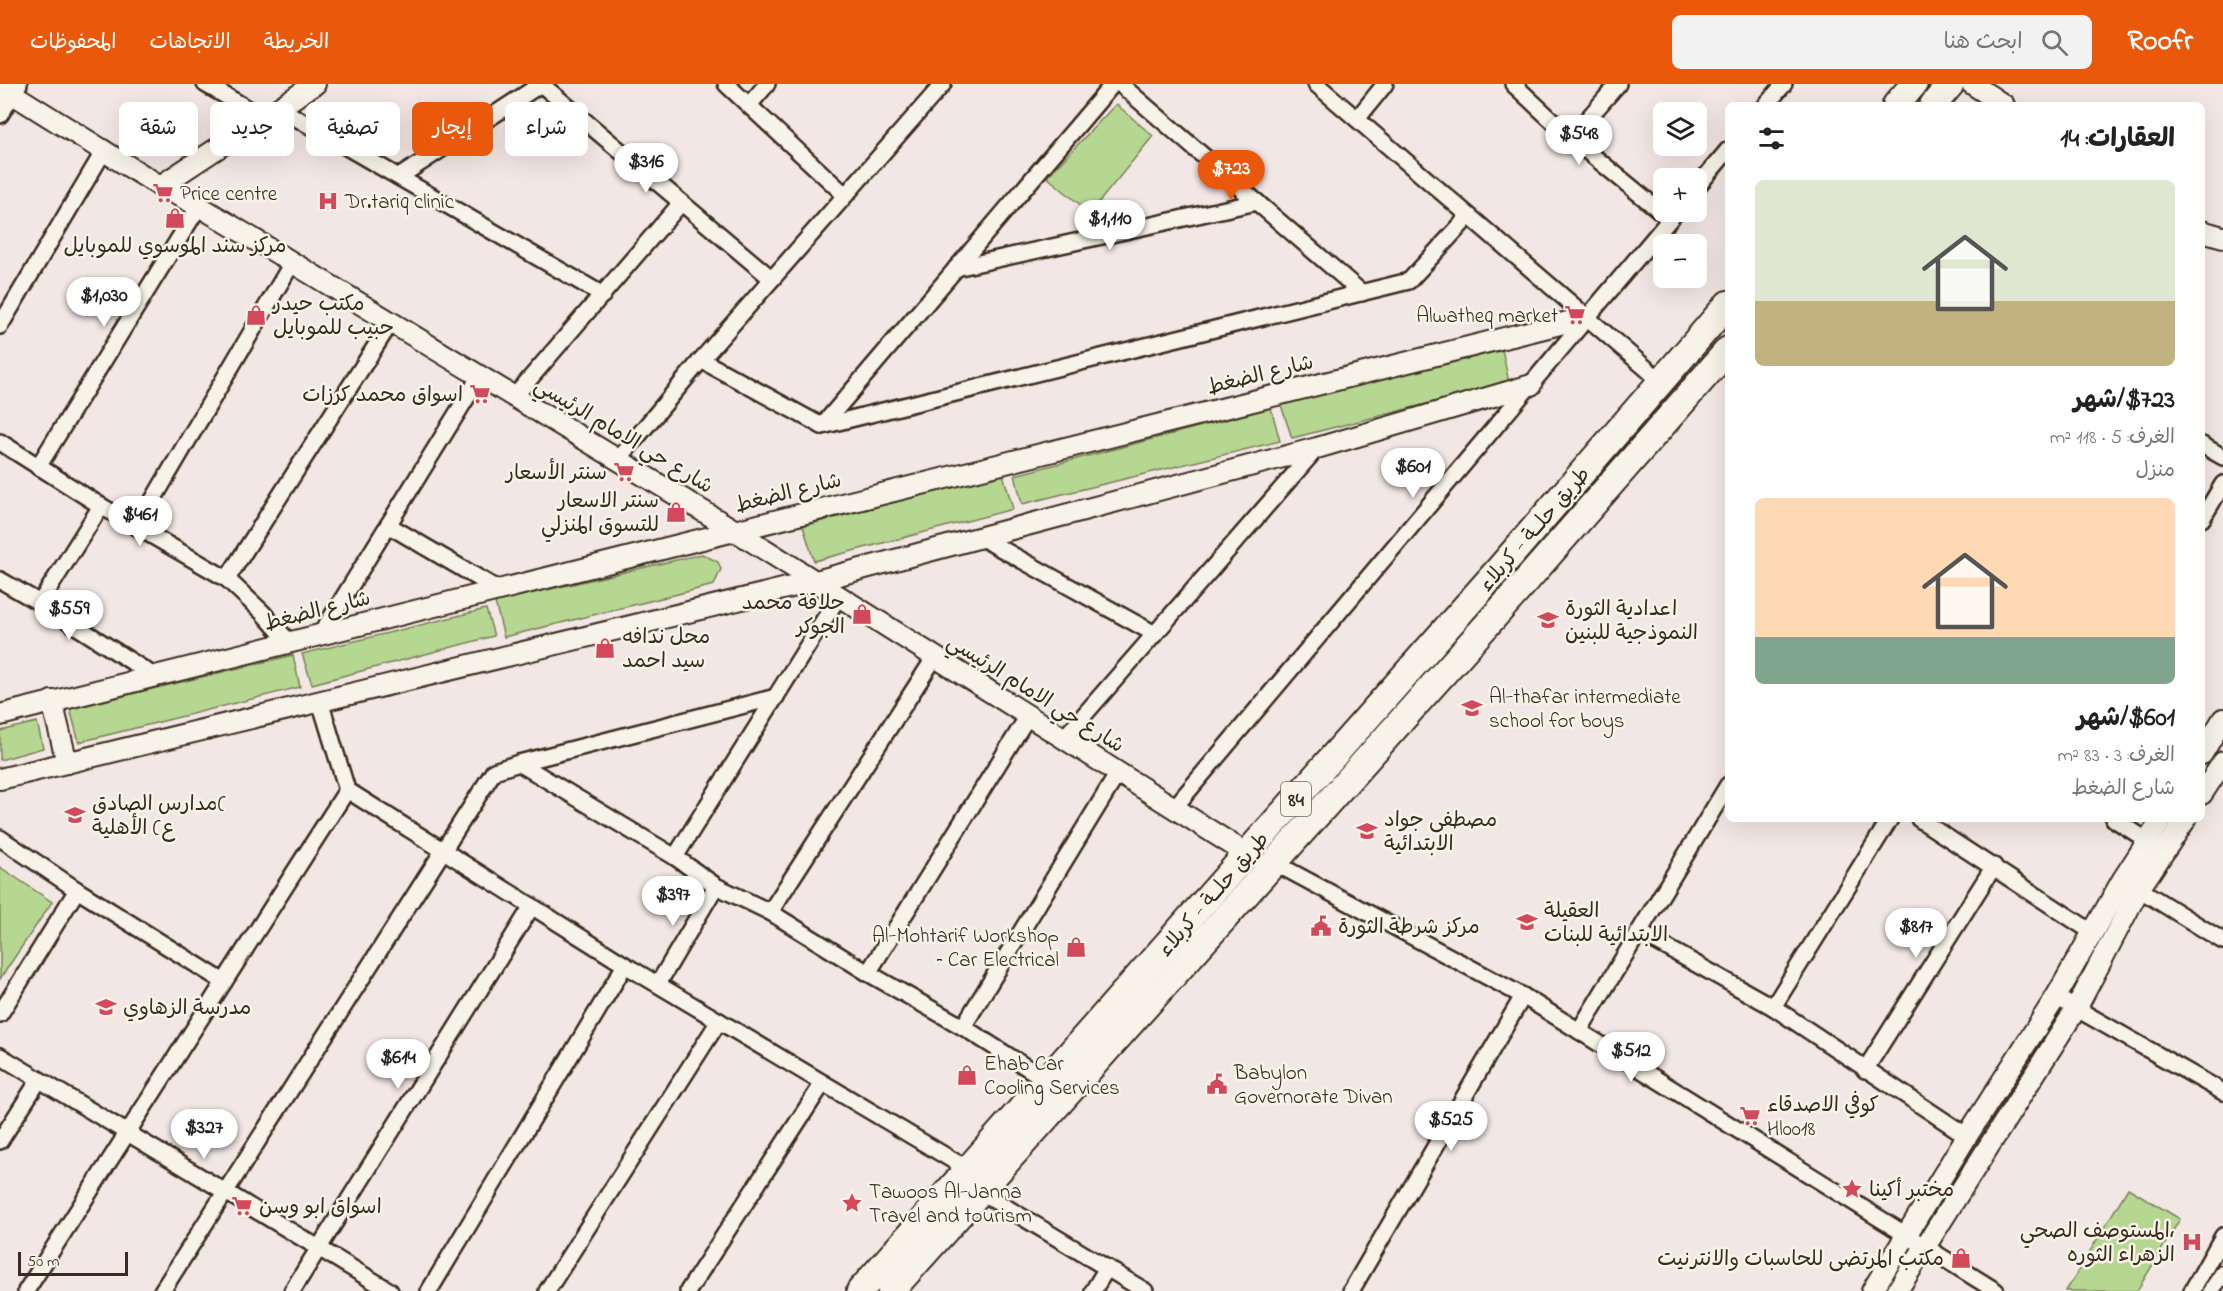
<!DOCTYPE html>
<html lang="ar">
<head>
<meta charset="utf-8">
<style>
	body { margin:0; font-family:"Indie Flower","Playpen Sans Arabic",sans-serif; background:#f2f2f2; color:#222; direction:rtl; height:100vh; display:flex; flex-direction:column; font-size:22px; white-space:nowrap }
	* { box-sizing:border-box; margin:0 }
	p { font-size:20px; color:#767676 }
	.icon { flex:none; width:33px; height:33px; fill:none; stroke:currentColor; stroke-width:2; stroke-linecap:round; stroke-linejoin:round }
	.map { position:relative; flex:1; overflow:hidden; direction:ltr }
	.panel { position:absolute; left:1725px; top:18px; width:480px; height:720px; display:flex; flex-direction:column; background:#fff; border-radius:9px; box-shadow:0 6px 24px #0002; direction:rtl }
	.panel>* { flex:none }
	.banner { position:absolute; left:18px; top:18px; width:570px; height:54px; direction:rtl; display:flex; gap:12px }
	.controls { position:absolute; left:1653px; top:18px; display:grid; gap:12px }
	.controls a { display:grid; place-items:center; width:54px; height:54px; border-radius:9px; background:#fff; box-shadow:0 6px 24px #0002; font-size:30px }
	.scale { position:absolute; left:18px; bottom:15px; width:110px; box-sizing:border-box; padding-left:6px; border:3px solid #3b2a1e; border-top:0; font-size:16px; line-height:21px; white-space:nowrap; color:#3b2a1e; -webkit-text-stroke:4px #f7f3e8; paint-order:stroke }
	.price { position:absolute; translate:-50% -51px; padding:0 14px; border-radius:21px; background:#fff; color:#222; font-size:20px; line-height:39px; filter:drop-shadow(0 2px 3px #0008) }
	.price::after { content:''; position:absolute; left:50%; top:36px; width:18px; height:14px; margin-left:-9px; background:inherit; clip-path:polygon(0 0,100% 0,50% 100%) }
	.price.current { background:#ea580c; color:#fff }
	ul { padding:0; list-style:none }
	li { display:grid; align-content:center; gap:12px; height:318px; padding:0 30px }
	li span { display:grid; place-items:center; height:186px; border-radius:9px; color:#555 }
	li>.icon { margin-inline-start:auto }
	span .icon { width:108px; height:108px; fill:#fffc; stroke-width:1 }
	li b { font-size:26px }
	h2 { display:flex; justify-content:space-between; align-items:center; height:72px; padding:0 30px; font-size:26px }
	.tag { padding:0 21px; border-radius:9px; background:#fff; box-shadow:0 6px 24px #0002; font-size:21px; line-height:54px }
	.tag.current { background:#ea580c; color:#fff }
	header { display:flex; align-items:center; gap:36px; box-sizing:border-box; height:84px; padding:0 30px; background:#ea580c; color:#fff }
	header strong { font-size:28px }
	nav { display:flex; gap:33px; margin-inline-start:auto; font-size:21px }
	.search { width:420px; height:54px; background:#f2f2f2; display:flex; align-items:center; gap:15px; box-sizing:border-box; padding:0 21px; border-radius:9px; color:#767676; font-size:22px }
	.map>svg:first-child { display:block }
	.green { fill:#b6d791; stroke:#788058; stroke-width:1.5 }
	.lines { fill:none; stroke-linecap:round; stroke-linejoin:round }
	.minor-casing { stroke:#3b2a1e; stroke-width:20 }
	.tertiary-casing { stroke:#3b2a1e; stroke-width:24 }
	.trunk-casing { stroke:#3b2a1e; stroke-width:30 }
	.minor { stroke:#f7f3e8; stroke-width:15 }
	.tertiary { stroke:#f7f3e8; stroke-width:20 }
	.trunk { stroke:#f7f3e8; stroke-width:26 }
	.labels { text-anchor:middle; stroke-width:5; stroke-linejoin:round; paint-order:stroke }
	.shield { fill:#f7f3e8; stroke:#73665b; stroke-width:1.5 }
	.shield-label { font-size:20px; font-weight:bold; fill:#3b2a1e }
	.poi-label { font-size:21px; fill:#3b2a1e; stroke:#f7f3e8; text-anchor:start }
	.street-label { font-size:21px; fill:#3b2a1e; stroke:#f7f3e8 }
</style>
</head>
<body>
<header>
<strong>Roofr</strong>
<div class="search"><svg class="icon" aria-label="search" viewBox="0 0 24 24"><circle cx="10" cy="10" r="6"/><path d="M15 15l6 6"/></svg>ابحث هنا</div>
<nav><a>الخريطة</a><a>الاتجاهات</a><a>المحفوظات</a></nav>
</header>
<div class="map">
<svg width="2223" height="1207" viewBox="0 0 2223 1207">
	<rect width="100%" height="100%" fill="#f3e7e5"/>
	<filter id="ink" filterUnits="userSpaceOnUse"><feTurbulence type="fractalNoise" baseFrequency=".0167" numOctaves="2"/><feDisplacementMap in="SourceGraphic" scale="12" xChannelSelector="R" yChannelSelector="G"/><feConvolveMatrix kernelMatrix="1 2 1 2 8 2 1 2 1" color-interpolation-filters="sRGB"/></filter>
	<g filter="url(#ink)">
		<g class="green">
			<polygon points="1116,20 1153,52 1090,129 1047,93"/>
			<polygon points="1502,265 1509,299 1292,354 1281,321"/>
			<polygon points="1271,324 1280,357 1022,420 1015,391"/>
			<polygon points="1003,390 1013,425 814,477 803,442"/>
			<polygon points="702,470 718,478 721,485 714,501 504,553 495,518"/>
			<polygon points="486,525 494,552 312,600 302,570"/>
			<polygon points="293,571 300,603 79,658 70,625"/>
			<polygon points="37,638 43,664 0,676 0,647"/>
			<polygon points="0,783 52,818 0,895"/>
			<polygon points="2128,1104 2180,1135 2137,1207 2066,1207"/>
		</g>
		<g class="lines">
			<g class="minor-casing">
				<g id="minor">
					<polyline points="205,0 264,34"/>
					<polyline points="541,0 772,195"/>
					<polyline points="726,0 845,111"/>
					<polyline points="1120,0 1362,209"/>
					<polyline points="1316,0 1662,298"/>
					<polyline points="1513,0 1571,54 1670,135"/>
					<polyline points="749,21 767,0"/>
					<polyline points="1766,21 1784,0"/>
					<polyline points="279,24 603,211"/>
					<polyline points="0,31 19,0"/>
					<polyline points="1357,35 1385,0"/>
					<polyline points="1571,54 1618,0"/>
					<polyline points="399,93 541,0"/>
					<polyline points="1696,104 1728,66"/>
					<polyline points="956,184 1257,118"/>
					<polyline points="0,242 105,65"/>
					<polyline points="701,276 822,342 1409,197 1469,132"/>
					<polyline points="514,313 681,119"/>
					<polyline points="822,342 1113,0"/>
					<polyline points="0,358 101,422 227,495 262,528 289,558"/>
					<polyline points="2202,361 2223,373"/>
					<polyline points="618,376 701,276 943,0"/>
					<polyline points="38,383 199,122"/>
					<polyline points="2202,435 2223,400"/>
					<polyline points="388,441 499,506"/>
					<polyline points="137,443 292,179"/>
					<polyline points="980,453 1155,550"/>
					<polyline points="227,495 391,238"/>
					<polyline points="0,496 40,519 154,592"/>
					<polyline points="40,519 101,422"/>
					<polyline points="321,550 480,292"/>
					<polyline points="320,617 347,706 625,881 969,1086"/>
					<polyline points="1064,654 1317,364"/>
					<polyline points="519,679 675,773 716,802 770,828 868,889 963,943 1048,997"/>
					<polyline points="1174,724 1676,128"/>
					<polyline points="1919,735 2092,848"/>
					<polyline points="2114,735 2148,757"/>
					<polyline points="0,754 77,806 224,898"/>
					<polyline points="675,773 839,512"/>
					<polyline points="1273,778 1523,912 1996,1207"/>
					<polyline points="2131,800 2223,857"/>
					<polyline points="770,828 935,573"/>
					<polyline points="1639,848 1773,923 1967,1052"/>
					<polyline points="868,889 1028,632"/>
					<polyline points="658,900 716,802"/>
					<polyline points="2056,913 2223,1008"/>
					<polyline points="1773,923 1890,735"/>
					<polyline points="0,930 77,806"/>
					<polyline points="963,943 1118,689"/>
					<polyline points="1579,947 1728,701"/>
					<polyline points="0,972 390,1207"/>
					<polyline points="1865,986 1994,782"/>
					<polyline points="0,1057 39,996"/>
					<polyline points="979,1107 1145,1207"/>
					<polyline points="26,1207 347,706"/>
					<polyline points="162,1207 494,687 519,679 776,613"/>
					<polyline points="292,1207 532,822"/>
					<polyline points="429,1207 625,881"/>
					<polyline points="547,1207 719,937"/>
					<polyline points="688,1207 823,999"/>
					<polyline points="1093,1207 1107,1184"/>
					<polyline points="1351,1207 1523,912"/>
					<polyline points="2192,1207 2223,1152"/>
					<polyline points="2211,1207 2223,1189"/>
				</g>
			</g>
			<g class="tertiary-casing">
				<g id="tertiary">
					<polyline points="1972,0 2004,21"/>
					<polyline points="0,2 160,102 199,122 734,446 1247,770"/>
					<polyline points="160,102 315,0"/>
					<polyline points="2202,147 2223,153"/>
					<polyline points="52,617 67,679"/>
					<polyline points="0,631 1588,233"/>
					<polyline points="2202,670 2223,635"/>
					<polyline points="0,695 816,497 1317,364 1531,301"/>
					<polyline points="2202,710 2223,678"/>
					<polyline points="1872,1207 1967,1052 2056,913 2123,795 2162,735"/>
					<polyline points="1897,1207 2076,925 2139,805 2186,735"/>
				</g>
			</g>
			<g class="trunk-casing">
				<g id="trunk">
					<polyline points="1896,21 1914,0"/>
					<polyline points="1933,21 1951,0"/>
					<polyline points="860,1207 1498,486 1728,220"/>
					<polyline points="891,1207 1519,505 1728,266"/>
				</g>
			</g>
			<use href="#minor" class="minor"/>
			<use href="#tertiary" class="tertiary"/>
			<use href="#trunk" class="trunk"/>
		</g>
	</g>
	<defs>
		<g id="supermarket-bare" transform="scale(1.62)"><path d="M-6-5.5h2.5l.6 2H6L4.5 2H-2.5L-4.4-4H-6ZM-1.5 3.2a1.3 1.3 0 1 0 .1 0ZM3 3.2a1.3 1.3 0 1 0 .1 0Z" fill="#d1495b" stroke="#f7f3e8" stroke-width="2.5" paint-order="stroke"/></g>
		<g id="hospital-bare" transform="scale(1.62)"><path d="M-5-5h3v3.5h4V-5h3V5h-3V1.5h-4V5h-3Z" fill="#d1495b" stroke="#f7f3e8" stroke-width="2.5" paint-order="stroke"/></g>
		<g id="shop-bare" transform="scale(1.62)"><path d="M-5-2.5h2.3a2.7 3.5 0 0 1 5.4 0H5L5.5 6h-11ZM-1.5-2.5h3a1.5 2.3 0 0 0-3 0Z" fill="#d1495b" stroke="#f7f3e8" stroke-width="2.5" paint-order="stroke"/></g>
		<g id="school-bare" transform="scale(1.62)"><path d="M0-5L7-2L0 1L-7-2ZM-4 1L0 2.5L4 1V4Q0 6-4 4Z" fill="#d1495b" stroke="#f7f3e8" stroke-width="2.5" paint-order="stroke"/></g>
		<g id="civic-bare" transform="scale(1.62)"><path d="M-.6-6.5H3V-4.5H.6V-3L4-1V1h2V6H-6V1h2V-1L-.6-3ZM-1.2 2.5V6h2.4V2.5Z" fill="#d1495b" stroke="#f7f3e8" stroke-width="2.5" paint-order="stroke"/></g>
		<g id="sight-bare" transform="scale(1.62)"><path d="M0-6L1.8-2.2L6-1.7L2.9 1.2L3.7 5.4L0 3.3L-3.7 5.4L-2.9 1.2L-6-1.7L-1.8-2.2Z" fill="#d1495b" stroke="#f7f3e8" stroke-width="2.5" paint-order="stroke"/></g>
	</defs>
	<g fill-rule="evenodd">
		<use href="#supermarket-bare" x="163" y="109"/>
		<use href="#hospital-bare" x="328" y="117"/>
		<use href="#shop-bare" x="175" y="134"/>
		<use href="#shop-bare" x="256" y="231"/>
		<use href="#supermarket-bare" x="1575" y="231"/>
		<use href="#supermarket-bare" x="480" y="310"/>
		<use href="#supermarket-bare" x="624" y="388"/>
		<use href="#shop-bare" x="676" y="428"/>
		<use href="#shop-bare" x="862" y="530"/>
		<use href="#school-bare" x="1548" y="536"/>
		<use href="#shop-bare" x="605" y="564"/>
		<use href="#school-bare" x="1472" y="624"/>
		<use href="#school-bare" x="75" y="731"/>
		<use href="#school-bare" x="1367" y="747"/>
		<use href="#school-bare" x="1527" y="838"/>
		<use href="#civic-bare" x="1321" y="842"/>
		<use href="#shop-bare" x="1076" y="863"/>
		<use href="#school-bare" x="106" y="923"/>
		<use href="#shop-bare" x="967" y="991"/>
		<use href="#civic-bare" x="1217" y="1000"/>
		<use href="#supermarket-bare" x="1750" y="1032"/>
		<use href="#sight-bare" x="1852" y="1105"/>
		<use href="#sight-bare" x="852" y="1119"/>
		<use href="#supermarket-bare" x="242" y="1122"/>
		<use href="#hospital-bare" x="2192" y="1158"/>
		<use href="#shop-bare" x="1961" y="1174"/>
	</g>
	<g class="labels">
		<rect class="shield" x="1281" y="698" width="30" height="34" rx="4.5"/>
		<g class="shield-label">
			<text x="1296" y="722">84</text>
		</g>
		<g class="poi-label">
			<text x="180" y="116">Price centre</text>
			<text x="345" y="124">Dr.tariq clinic</text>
			<text x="175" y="168" text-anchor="middle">مركز سند الموسوي للموبايل</text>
			<text x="273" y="226">مكتب حيدر<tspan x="273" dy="24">حبيب للموبايل</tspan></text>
			<text x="1558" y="238" text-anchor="end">Alwatheq market</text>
			<text x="463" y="317" text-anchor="end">اسواق محمد كرزات</text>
			<text x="607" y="395" text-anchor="end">سنتر الأسعار</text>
			<text x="659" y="423" text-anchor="end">سنتر الاسعار<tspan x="659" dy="24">للتسوق المنزلي</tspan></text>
			<text x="845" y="525" text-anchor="end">حلاقة محمد<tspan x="845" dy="24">الجوكر</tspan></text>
			<text x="1565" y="531">اعدادية الثورة<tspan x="1565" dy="24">النموذجية للبنين</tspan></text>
			<text x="622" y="559">محل ندافه<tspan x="622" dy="24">سيد احمد</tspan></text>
			<text x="1489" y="619">Al-thafar intermediate<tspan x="1489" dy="24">school for boys</tspan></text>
			<text x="92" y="726">مدارس الصادق(<tspan x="92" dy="24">ع) الأهلية</tspan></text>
			<text x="1384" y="742">مصطفى جواد<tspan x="1384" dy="24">الابتدائية</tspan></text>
			<text x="1544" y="833">العقيلة<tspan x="1544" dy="24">الابتدائية للبنات</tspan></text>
			<text x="1338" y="849">مركز شرطة الثورة</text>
			<text x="1059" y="858" text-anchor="end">Al-Mohtarif Workshop<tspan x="1059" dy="24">– Car Electrical</tspan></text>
			<text x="123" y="930">مدرسة الزهاوي</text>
			<text x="984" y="986">Ehab Car<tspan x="984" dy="24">Cooling Services</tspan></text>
			<text x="1234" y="995">Babylon<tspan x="1234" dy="24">Governorate Divan</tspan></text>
			<text x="1767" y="1027">كوفي الاصدقاء<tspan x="1767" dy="24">Hl0018</tspan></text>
			<text x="1869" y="1112">مختبر أكينا</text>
			<text x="869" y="1114">Tawoos Al-Janna<tspan x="869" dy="24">Travel and tourism</tspan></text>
			<text x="259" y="1129">اسواق ابو وسن</text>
			<text x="2175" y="1153" text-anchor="end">المستوصف الصحي،<tspan x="2175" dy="24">الزهراء الثوره</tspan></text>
			<text x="1944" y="1181" text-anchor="end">مكتب المرتضى للحاسبات والانترنيت</text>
		</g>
		<g class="street-label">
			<text transform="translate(1260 290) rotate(-14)" y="7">شارع الضغط</text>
			<text transform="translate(624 351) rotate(31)" y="7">شارع حي الامام الرئيسي</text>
			<text transform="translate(788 408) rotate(-14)" y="7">شارع الضغط</text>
			<text transform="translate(1534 445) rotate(-49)" y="7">طريق حلــة - كربلاء</text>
			<text transform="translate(317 526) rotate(-14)" y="7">شارع الضغط</text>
			<text transform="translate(1036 609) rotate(32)" y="7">شارع حي الامام الرئيسي</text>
			<text transform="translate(1213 810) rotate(-49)" y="7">طريق حلــة - كربلاء</text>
		</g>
	</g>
</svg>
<div class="controls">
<a><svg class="icon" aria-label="layers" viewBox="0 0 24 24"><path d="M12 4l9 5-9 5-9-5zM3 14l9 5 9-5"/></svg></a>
<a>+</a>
<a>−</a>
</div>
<div class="scale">50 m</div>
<b class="price" style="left:1579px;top:82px">$548</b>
<b class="price" style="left:646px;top:110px">$316</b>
<b class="price current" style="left:1231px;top:117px">$723</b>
<b class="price" style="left:1110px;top:167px">$1,110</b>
<b class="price" style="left:104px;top:244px">$1,030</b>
<b class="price" style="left:1413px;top:415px">$601</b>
<b class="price" style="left:140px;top:463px">$461</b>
<b class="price" style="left:69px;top:557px">$559</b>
<b class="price" style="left:673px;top:843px">$397</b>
<b class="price" style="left:1916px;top:875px">$817</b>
<b class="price" style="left:1631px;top:999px">$512</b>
<b class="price" style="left:398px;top:1006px">$614</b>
<b class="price" style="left:1451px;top:1068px">$525</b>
<b class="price" style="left:204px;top:1076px">$327</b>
<div class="banner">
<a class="tag">شراء</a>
<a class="tag current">إيجار</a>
<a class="tag">تصفية</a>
<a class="tag">جديد</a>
<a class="tag">شقة</a>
</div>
<section class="panel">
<h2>العقارات: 14<svg class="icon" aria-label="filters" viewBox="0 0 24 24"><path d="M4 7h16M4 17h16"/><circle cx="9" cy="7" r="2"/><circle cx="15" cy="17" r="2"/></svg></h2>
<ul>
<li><span style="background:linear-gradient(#dfe7d0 65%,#c2b280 0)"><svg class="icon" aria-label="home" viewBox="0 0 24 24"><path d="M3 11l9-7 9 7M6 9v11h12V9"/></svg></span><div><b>$723/شهر</b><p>الغرف: 5 · 118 m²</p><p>منزل</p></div></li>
<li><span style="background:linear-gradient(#ffd9b3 75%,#7fa58c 0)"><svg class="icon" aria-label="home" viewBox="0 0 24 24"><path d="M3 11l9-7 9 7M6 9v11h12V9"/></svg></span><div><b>$601/شهر</b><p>الغرف: 3 · 83 m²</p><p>شارع الضغط</p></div></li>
</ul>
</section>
</div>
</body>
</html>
